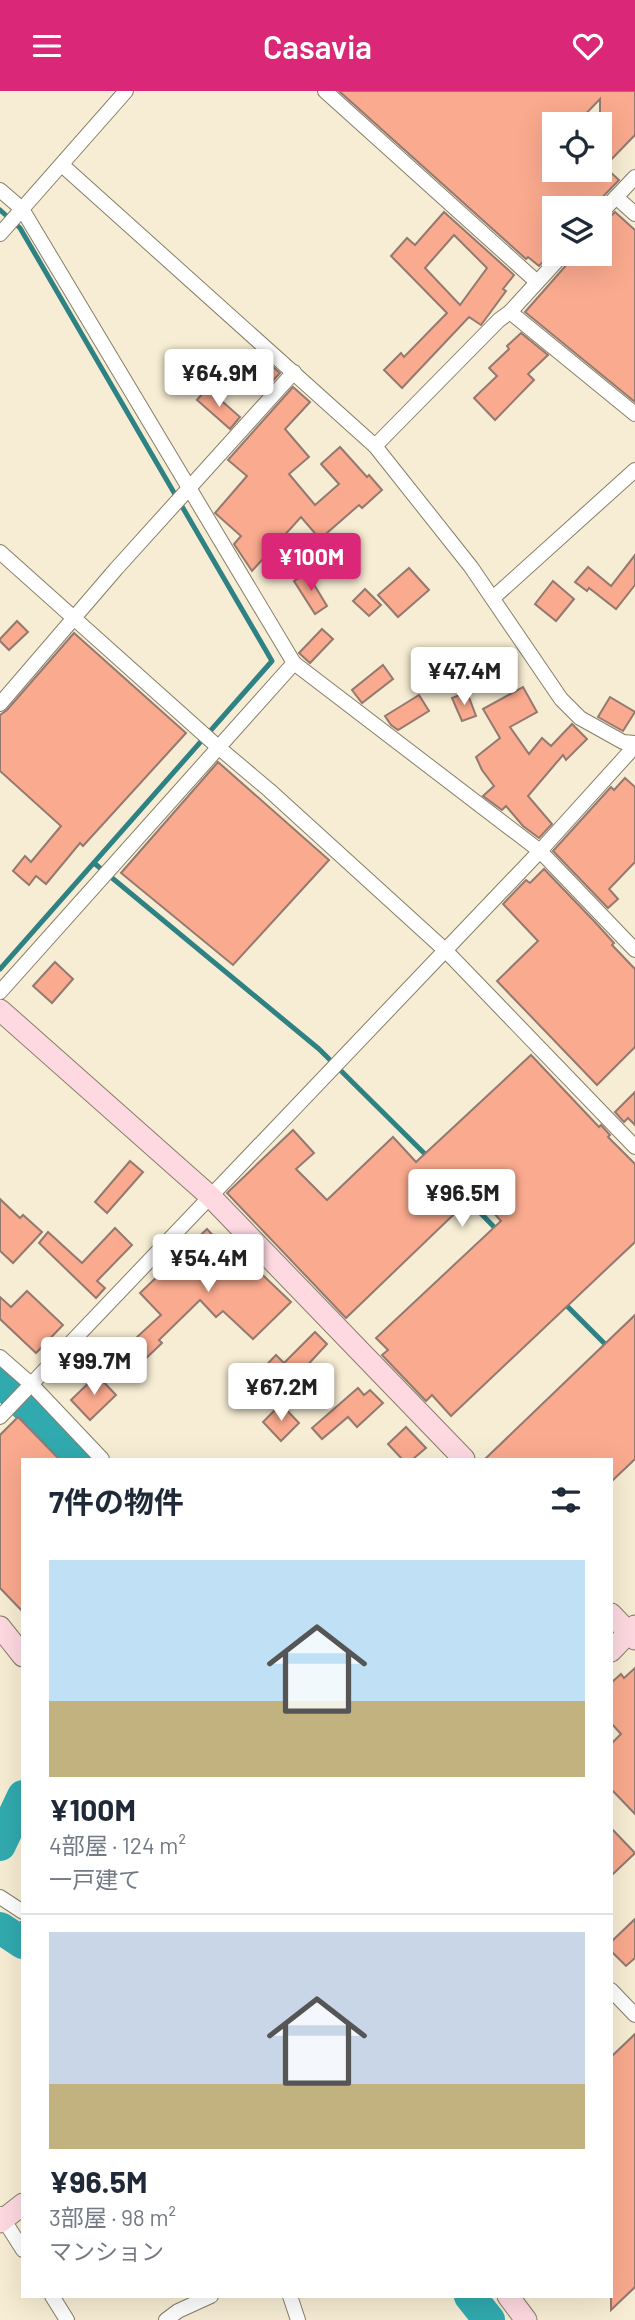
<!DOCTYPE html>
<html lang="ja">
<head>
<meta charset="utf-8">
<style>
	body { margin:0; font-family:Barlow,"Noto Sans JP",sans-serif; background:#f2f2f3; color:#1f2937; height:100vh; display:flex; flex-direction:column; font-size:26px; white-space:nowrap }
	* { box-sizing:border-box; margin:0 }
	p { font-size:23px; color:#747a83 }
	.icon { flex:none; width:38px; height:38px; fill:none; stroke:currentColor; stroke-width:2; stroke-linecap:round; stroke-linejoin:round }
	.map { position:relative; flex:1; overflow:hidden }
	.drawer { position:absolute; left:21px; top:1367px; width:592px; height:840px; display:flex; flex-direction:column; background:#fff; border-radius:0px; box-shadow:0 7px 28px #0002 }
	.drawer>* { flex:none }
	.buttons { position:absolute; left:542px; top:21px; display:grid; gap:14px }
	.buttons a { display:grid; place-items:center; width:70px; height:70px; border-radius:0px; background:#fff; box-shadow:0 7px 28px #0002; font-size:35px }
	.price { position:absolute; translate:-50% -60px; padding:0 16px; border-radius:7px; background:#fff; color:#222; font-size:23px; line-height:46px; filter:drop-shadow(0 2px 4px #0008) }
	.price::after { content:''; position:absolute; left:50%; top:42px; width:21px; height:16px; margin-left:-10px; background:inherit; clip-path:polygon(0 0,100% 0,50% 100%) }
	.price.active { background:#db2777; color:#fff }
	ul { padding:0; list-style:none }
	li { display:grid; align-content:center; gap:14px; height:371px; padding:0 28px }
	li+li { border-top:2px solid #e0e1e3 }
	li span { display:grid; place-items:center; height:217px; border-radius:0px; color:#555 }
	li>.icon { margin-inline-start:auto }
	span .icon { width:126px; height:126px; fill:#fffc; stroke-width:1 }
	li b { font-size:30px }
	h2 { display:flex; justify-content:space-between; align-items:center; height:84px; padding:0 28px; font-size:30px }
	header { display:flex; justify-content:space-between; align-items:center; height:91px; padding:0 28px; background:#db2777; color:#fff; font-size:32px; font-weight:600 }
	.map>svg:first-child { display:block }
	.lines { fill:none; stroke-linecap:round; stroke-linejoin:round }
	.stream { stroke:#2f8283; stroke-width:5 }
	.river { stroke:#31aaaf; stroke-width:32 }
	.building { fill:#faaa8e; stroke:#937970; stroke-width:2; fill-rule:evenodd }
	.street-casing { stroke:#867e67; stroke-width:16 }
	.secondary-casing { stroke:#867e67; stroke-width:23 }
	.street { stroke:#fff; stroke-width:14 }
	.secondary { stroke:#fed9e1; stroke-width:21 }
</style>
</head>
<body>
<header><svg class="icon" aria-label="menu" viewBox="0 0 24 24"><path d="M4 6h16M4 12h16M4 18h16"/></svg>Casavia<svg class="icon" aria-label="heart" viewBox="0 0 24 24"><path d="M12 20l-8-8c-3-5 5-10 8-4 3-6 11-1 8 4z"/></svg></header>
<div class="map">
<svg width="635" height="2229" viewBox="0 0 635 2229">
	<rect width="100%" height="100%" fill="#f7edd4"/>
	<g class="lines">
		<g class="stream">
			<polyline points="0,119 20,137 272,570 0,878"/>
			<polyline points="94,772 319,958 430,1068"/>
			<polyline points="465,1106 497,1139"/>
			<polyline points="563,1211 608,1256"/>
			<polyline points="22,1832 23,1833"/>
		</g>
		<g class="river">
			<polyline points="0,1289 79,1368"/>
			<polyline points="0,1754 23,1705"/>
			<polyline points="0,1837 23,1852"/>
			<polyline points="470,2205 489,2229"/>
		</g>
	</g>
	<g class="building">
		<path d="M339 0H635V44L601 79H608L619 89 592 117H555V158L539 175 528 166 526 168ZM600 8V79H555V33H576Z"/>
		<path d="M444 121 514 184 503 198 506 200 481 234 469 226 402 297 384 279 401 262 404 266 447 222 391 165 407 147 415 154ZM454 144 487 177 460 214 425 177Z"/>
		<polygon points="615,121 635,139 635,311 525,221 576,163 600,163 600,132 606,130"/>
		<polygon points="521,242 548,264 528,283 534,289 495,329 474,307 497,285 489,277 509,258 507,255"/>
		<polygon points="256,261 280,282 266,297 243,275"/>
		<polygon points="293,296 310,311 285,338 309,366 289,383 315,414 339,393 321,373 340,356 367,386 369,384 382,399 362,417 359,414 320,448 301,426 252,480 234,453 241,445 215,422 247,385 228,369"/>
		<polygon points="207,297 240,326 230,338 197,309"/>
		<polygon points="635,464 635,494 616,518 589,497 587,500 575,491 588,476 611,495"/>
		<polygon points="409,477 429,499 398,526 378,504"/>
		<polygon points="307,482 327,515 315,523 294,490"/>
		<polygon points="553,490 574,508 556,530 535,513"/>
		<polygon points="365,498 381,514 369,525 353,510"/>
		<polygon points="17,530 28,541 9,559 0,550 0,548"/>
		<polygon points="322,538 333,548 310,572 299,562"/>
		<polygon points="74,542 186,642 83,755 80,752 46,793 36,785 29,794 13,780 25,765 31,771 61,735 0,680 0,624 7,619"/>
		<polygon points="383,574 393,588 362,612 352,599"/>
		<polygon points="523,596 537,621 510,636 529,663 542,647 551,655 572,633 587,648 566,669 563,664 528,705 552,733 539,747 523,735 506,715 502,719 483,705 494,695 482,679 476,666 500,647 483,618"/>
		<polygon points="467,601 476,625 462,630 452,607"/>
		<polygon points="419,604 429,620 398,639 391,634 385,625"/>
		<polygon points="610,606 635,621 623,640 598,626"/>
		<polygon points="218,671 329,769 233,874 121,782"/>
		<polygon points="625,687 635,696 635,771 609,798 618,808 608,817 553,760 611,696 614,699"/>
		<polygon points="544,778 594,830 614,852 612,854 635,878 635,956 597,994 497,890 538,850 503,813 526,789 530,792"/>
		<polygon points="55,871 73,888 52,912 33,895"/>
		<polygon points="531,964 599,1036 601,1034 610,1044 608,1046 635,1073 635,1151 451,1325 432,1304 426,1310 382,1264 388,1259 376,1247 501,1130 476,1102 346,1227 227,1102 293,1039 314,1062 296,1078 327,1109 393,1046 416,1071"/>
		<polygon points="635,1001 635,1034 628,1027 624,1031 615,1021"/>
		<polygon points="130,1070 143,1081 107,1122 95,1111"/>
		<polygon points="0,1108 20,1127 23,1124 42,1141 13,1172 0,1160"/>
		<polygon points="115,1137 132,1154 97,1190 105,1197 96,1207 39,1152 48,1141 82,1172"/>
		<polygon points="207,1138 242,1176 248,1170 291,1211 253,1248 223,1220 216,1226 200,1209 159,1249 162,1252 139,1274 124,1258 161,1224 140,1202"/>
		<polygon points="27,1200 63,1234 36,1262 0,1228 0,1206 11,1216"/>
		<polygon points="635,1224 635,1368 611,1391 611,1368 485,1368"/>
		<polygon points="315,1241 327,1253 277,1307 256,1285 276,1264 284,1272"/>
		<polygon points="97,1284 116,1304 90,1329 71,1309"/>
		<polygon points="358,1297 364,1304 370,1299 383,1312 357,1336 348,1326 322,1348 312,1337"/>
		<polygon points="281,1313 299,1332 281,1350 263,1331"/>
		<polygon points="18,1326 59,1368 23,1368 23,1521 0,1497 0,1344"/>
		<polygon points="406,1336 426,1357 413,1368 402,1368 388,1353"/>
		<polygon points="635,1577 635,1723 611,1698 611,1653 621,1643 611,1632 611,1592 621,1583 624,1587"/>
		<polygon points="611,1737 635,1762 611,1785"/>
		<polygon points="635,1828 635,1867 626,1875 611,1860 611,1851"/>
		<polygon points="635,1943 635,2196 611,2219 611,1966"/>
	</g>
	<g class="lines">
		<g class="street-casing">
			<g id="street">
				<polyline points="325,0 537,191"/>
				<polyline points="62,74 375,355 499,229 510,221 563,163"/>
				<polyline points="0,99 22,118 294,572 540,760 635,859"/>
				<polyline points="616,106 635,123"/>
				<polyline points="600,123 635,86"/>
				<polyline points="0,143 126,0"/>
				<polyline points="510,221 635,323"/>
				<polyline points="375,355 471,476 561,608 580,627 623,651 635,652"/>
				<polyline points="0,461 218,656 269,699 445,859 635,1056"/>
				<polyline points="493,507 635,379"/>
				<polyline points="0,613 116,478 294,281"/>
				<polyline points="0,901 294,572"/>
				<polyline points="0,1266 32,1294 102,1368"/>
				<polyline points="0,1326 540,760 635,655"/>
				<polyline points="0,1806 23,1821"/>
				<polyline points="611,1899 635,1924"/>
				<polyline points="0,2123 23,2159"/>
				<polyline points="52,2205 67,2229"/>
				<polyline points="290,2205 298,2229"/>
				<polyline points="166,2229 178,2220 211,2205"/>
			</g>
		</g>
		<g class="secondary-casing">
			<g id="secondary">
				<polyline points="0,919 211,1106 464,1368"/>
				<polyline points="611,1523 635,1548"/>
				<polyline points="0,1536 23,1565"/>
				<polyline points="611,1560 635,1535"/>
				<polyline points="0,2131 23,2113"/>
				<polyline points="508,2205 526,2229"/>
			</g>
		</g>
		<use href="#street" class="street"/>
		<use href="#secondary" class="secondary"/>
	</g>
</svg>
<div class="buttons">
<a><svg class="icon" aria-label="locate" viewBox="0 0 24 24"><circle cx="12" cy="12" r="6"/><path d="M12 2v4M12 18v4M2 12h4M18 12h4"/></svg></a>
<a><svg class="icon" aria-label="layers" viewBox="0 0 24 24"><path d="M12 4l9 5-9 5-9-5zM3 14l9 5 9-5"/></svg></a>
</div>
<b class="price" style="left:219px;top:318px">¥64.9M</b>
<b class="price active" style="left:311px;top:502px">¥100M</b>
<b class="price" style="left:464px;top:616px">¥47.4M</b>
<b class="price" style="left:462px;top:1138px">¥96.5M</b>
<b class="price" style="left:208px;top:1203px">¥54.4M</b>
<b class="price" style="left:94px;top:1306px">¥99.7M</b>
<b class="price" style="left:281px;top:1332px">¥67.2M</b>
<section class="drawer">
<h2>7件の物件<svg class="icon" aria-label="filters" viewBox="0 0 24 24"><path d="M4 7h16M4 17h16"/><circle cx="9" cy="7" r="2"/><circle cx="15" cy="17" r="2"/></svg></h2>
<ul>
<li><span style="background:linear-gradient(#bfe0f5 65%,#c2b280 0)"><svg class="icon" aria-label="home" viewBox="0 0 24 24"><path d="M3 11l9-7 9 7M6 9v11h12V9"/></svg></span><div><b>¥100M</b><p>4部屋 · 124 m²</p><p>一戸建て</p></div></li>
<li><span style="background:linear-gradient(#c9d6e8 70%,#c2b280 0)"><svg class="icon" aria-label="home" viewBox="0 0 24 24"><path d="M3 11l9-7 9 7M6 9v11h12V9"/></svg></span><div><b>¥96.5M</b><p>3部屋 · 98 m²</p><p>マンション</p></div></li>
</ul>
</section>
</div>
</body>
</html>
